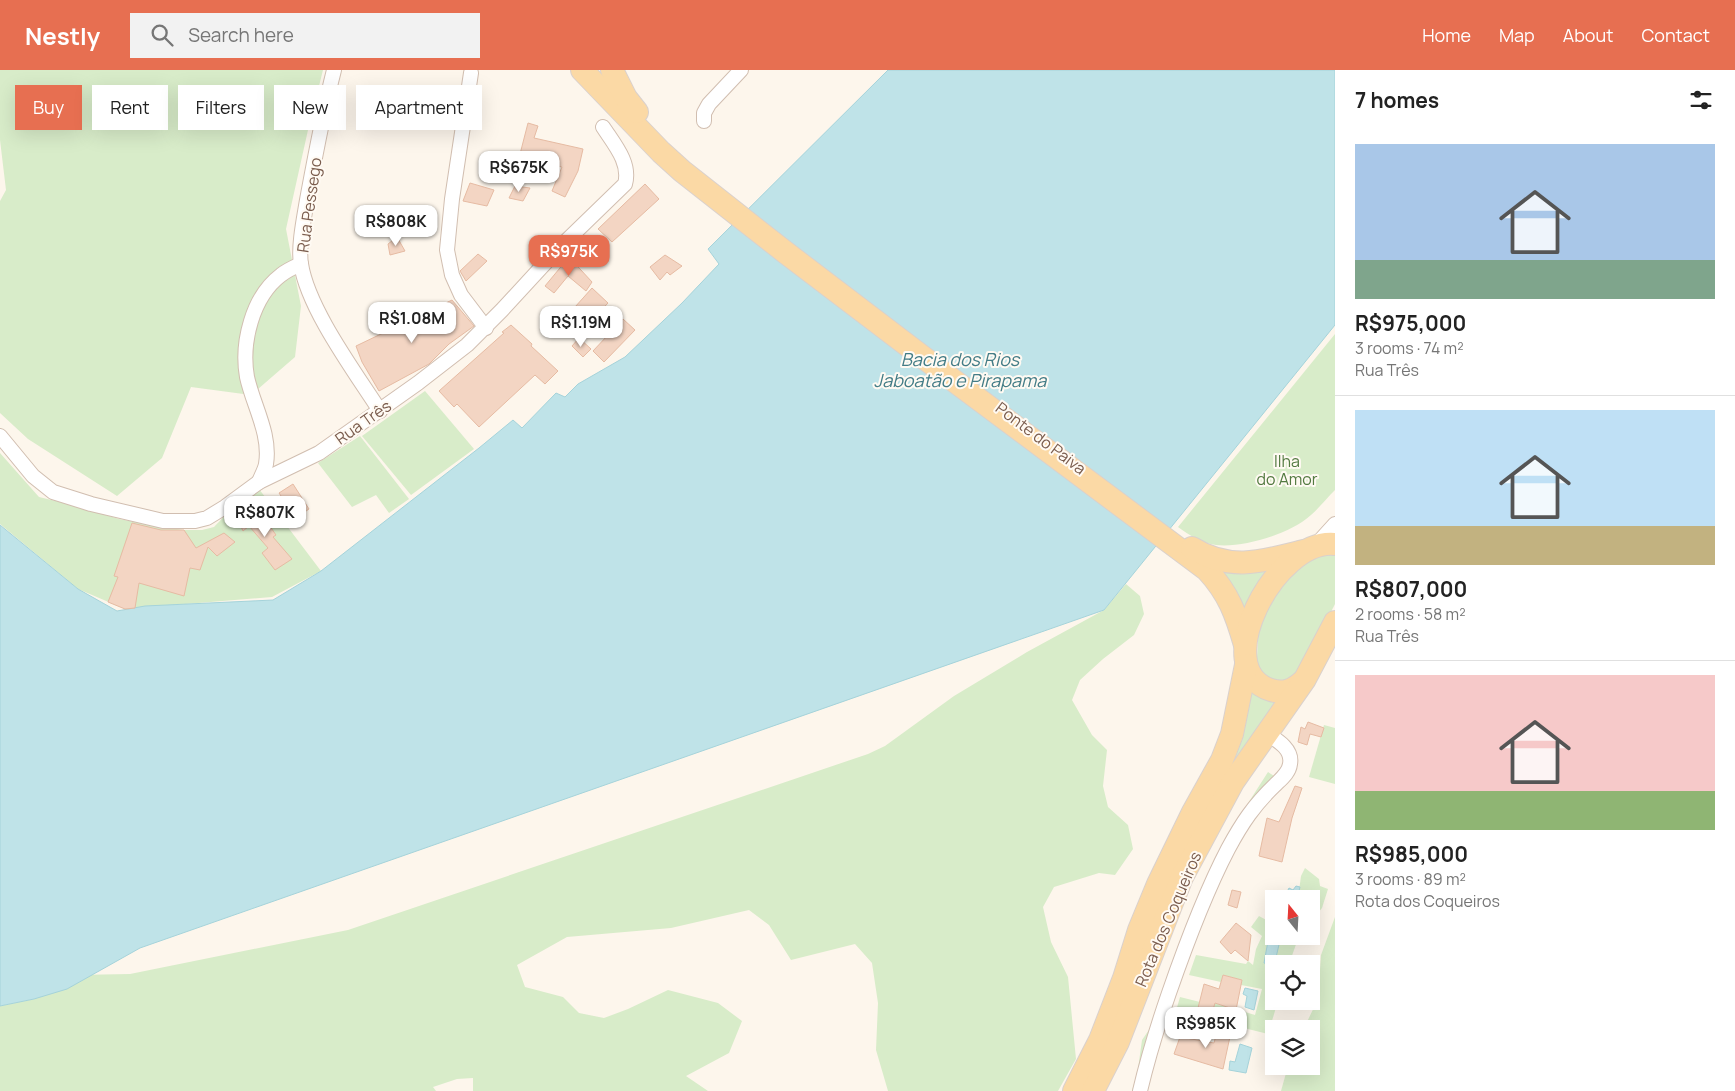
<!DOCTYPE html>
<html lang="en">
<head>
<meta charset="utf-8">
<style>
	body { margin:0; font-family:Manrope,sans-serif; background:#f2f2f2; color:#222; height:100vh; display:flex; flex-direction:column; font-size:19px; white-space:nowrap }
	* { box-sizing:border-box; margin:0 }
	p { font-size:16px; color:#767676 }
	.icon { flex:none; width:28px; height:28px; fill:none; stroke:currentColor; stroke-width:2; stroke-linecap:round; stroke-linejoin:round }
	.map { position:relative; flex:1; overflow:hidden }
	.sheet { display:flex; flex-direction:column; background:#fff; width:400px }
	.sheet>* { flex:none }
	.top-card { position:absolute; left:15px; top:15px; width:475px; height:45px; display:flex; gap:10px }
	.needle { width:32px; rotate:342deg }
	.buttons { position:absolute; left:1265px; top:820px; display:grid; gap:10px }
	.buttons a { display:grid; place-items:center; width:55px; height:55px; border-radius:0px; background:#fff; box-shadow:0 5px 20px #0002; font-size:25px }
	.price { position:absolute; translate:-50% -42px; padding:0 11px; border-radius:10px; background:#fff; color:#222; font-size:16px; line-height:32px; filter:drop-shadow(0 1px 2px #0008) }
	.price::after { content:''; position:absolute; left:50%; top:30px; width:15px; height:11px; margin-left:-8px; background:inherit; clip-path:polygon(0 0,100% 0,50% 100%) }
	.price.selected { background:#e76f51; color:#fff }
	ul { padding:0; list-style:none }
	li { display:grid; align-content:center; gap:10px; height:265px; padding:0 20px }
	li+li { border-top:1px solid #e0e0e0 }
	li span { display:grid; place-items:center; height:155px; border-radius:0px; color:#555 }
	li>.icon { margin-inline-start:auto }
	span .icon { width:90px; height:90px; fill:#fffc; stroke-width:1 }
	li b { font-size:21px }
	h2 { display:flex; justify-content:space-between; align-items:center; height:60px; padding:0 20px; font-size:21px }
	.chip { padding:0 18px; border-radius:0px; background:#fff; box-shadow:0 5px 20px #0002; font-size:18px; line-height:45px }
	.chip.selected { background:#e76f51; color:#fff }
	header { display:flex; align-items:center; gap:30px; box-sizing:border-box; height:70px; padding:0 25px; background:#e76f51; color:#fff }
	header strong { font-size:24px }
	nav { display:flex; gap:28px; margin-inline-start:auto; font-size:18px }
	.search { width:350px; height:45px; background:#f2f2f2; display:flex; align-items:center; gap:12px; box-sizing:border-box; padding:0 18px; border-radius:0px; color:#767676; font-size:19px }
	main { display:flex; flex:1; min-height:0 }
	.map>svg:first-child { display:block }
	.green { fill:#d8ecc9 }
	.water { fill:#bfe3e8; stroke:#a5d3da }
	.building { fill:#f3d5c3; stroke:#e6bba3 }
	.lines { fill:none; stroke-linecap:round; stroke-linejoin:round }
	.minor-casing { stroke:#d1beb0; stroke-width:16 }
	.primary-casing { stroke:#dad1cd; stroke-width:24 }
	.minor { stroke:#fff; stroke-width:14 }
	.primary { stroke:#fbd9a5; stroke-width:22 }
	.labels { text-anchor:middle; stroke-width:4; stroke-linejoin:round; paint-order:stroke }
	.street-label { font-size:16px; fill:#7a5c4d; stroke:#fffaf3 }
	.park-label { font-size:16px; fill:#537a41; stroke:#fffaf3 }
	.water-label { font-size:18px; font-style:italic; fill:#437c86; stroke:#fffaf3 }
</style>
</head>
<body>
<header>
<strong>Nestly</strong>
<div class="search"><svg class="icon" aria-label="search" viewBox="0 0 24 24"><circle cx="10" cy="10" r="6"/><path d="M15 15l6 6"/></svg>Search here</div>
<nav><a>Home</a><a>Map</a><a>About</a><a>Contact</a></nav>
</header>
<main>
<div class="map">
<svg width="1335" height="1021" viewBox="0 0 1335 1021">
	<rect width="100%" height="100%" fill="#fdf6ec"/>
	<g class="green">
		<polygon points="0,0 323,0 308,60 286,159 301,236 295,287 251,325 191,317 162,388 117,426 28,369 0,343 0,131 6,120 0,70"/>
		<path d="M1335 264V420C1327 428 1319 438 1311 445 1290 464 1244 478 1216 475 1202 473 1189 465 1178 457Z"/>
		<polygon points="425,321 474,379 411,425 362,366"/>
		<polygon points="360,366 409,429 389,443 376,425 352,437 318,393"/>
		<polygon points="0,383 39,427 77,436 119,449 156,456 184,460 202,460 214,457 237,433 259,419 321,501 272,527 125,539 78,519 0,454"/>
		<polygon points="1324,480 1335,486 1335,534 1301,601 1281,614 1256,602 1261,525"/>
		<path d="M1280 488C1259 508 1251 520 1243 547L1205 495Z"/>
		<polygon points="1126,514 1140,526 1144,544 1134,565 1103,589 1080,610 1072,630 1092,665 1107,680 1103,716 1108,737 1128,755 1133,779 1115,805 1099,803 1054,817 1043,837 1051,872 1068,907 1076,989 1058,1021 888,1021 876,980 878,933 872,893 855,874 791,890 769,855 749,840 671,858 567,867 517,895 525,917 563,927 579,943 604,948 628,939 668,920 718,933 742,951 729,983 686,1006 708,1021 473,1021 473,1008 457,1009 433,1017 436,1021 0,1021 0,936 34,929 75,905 130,904 348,860 868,684 885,676 954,626 1027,582 1104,540"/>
		<polygon points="1251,616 1284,630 1196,749"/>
		<polygon points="1324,655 1335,658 1335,714 1309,707"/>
		<polygon points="1268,702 1274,706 1226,778 1138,1021 1132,1021 1138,999 1142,970 1155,951 1177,879 1198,828 1219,785 1243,741"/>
		<polygon points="1305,798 1319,809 1320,816 1328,819 1322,838 1317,844 1317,853 1311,860 1311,829 1298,829 1301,806"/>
		<polygon points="1259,846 1268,851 1270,847 1274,848 1274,866 1299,866 1289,894 1274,894 1274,931 1278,931 1268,964 1176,941 1180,927 1200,932 1198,938 1212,943 1215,933 1255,945 1262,919 1241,915 1242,910 1223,905 1221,912 1189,905 1196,885 1246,894 1248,891 1253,895 1256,879 1262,866 1251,857"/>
		<polygon points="1335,847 1335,1021 1281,1021 1288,996 1311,996 1311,959 1306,959 1306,954 1318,929 1321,885"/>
	</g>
	<g class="water">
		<polygon points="888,0 1335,0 1335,255 1104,540 140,878 67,919 34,929 0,936 0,455 78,519 117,541 145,536 273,530 321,501 479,378 513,350 522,358 556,323 565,327 578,314 625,287 682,233 719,194 708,179"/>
		<polygon points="1296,816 1300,817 1297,829 1279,829 1281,823 1286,824 1289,818 1293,820"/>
		<polygon points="1270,860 1274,861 1274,866 1281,866 1274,896 1264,893"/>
		<polygon points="1245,918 1258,921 1254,940 1245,937 1247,926 1243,924"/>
		<polygon points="1240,974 1252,978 1246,1003 1229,1000 1230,991 1235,992"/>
	</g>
	<g class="building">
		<polygon points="528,53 538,56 534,68 583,79 578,101 565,127 552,121 562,97 519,88"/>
		<polygon points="470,113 494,120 487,136 463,131"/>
		<polygon points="645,114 659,129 612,172 598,159"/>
		<polygon points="515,116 530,118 523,131 509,128"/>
		<polygon points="397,167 405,181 390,185 388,174"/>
		<polygon points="478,184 487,191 466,211 460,201"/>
		<polygon points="665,185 682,196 670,205 667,202 660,210 650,197"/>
		<polygon points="569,187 592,212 586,221 568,206 554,223 545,216"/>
		<polygon points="592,218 608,233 590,252 575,237"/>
		<polygon points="452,230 474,256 449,274 429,294 379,321 362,292 356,276"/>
		<polygon points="623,249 635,260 604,292 593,281"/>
		<polygon points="511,255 532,274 531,276 558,301 545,314 535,305 479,357 457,334 454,337 439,321 504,263 502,262"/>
		<polygon points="579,268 591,279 583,287 572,276"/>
		<polygon points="293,414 309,439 296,448 279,423"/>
		<polygon points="256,436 276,465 273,467 292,489 275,500 262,483 268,478 249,456 243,461 238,450"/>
		<polygon points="132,453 161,460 184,460 196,478 224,463 235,472 217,486 208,477 200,500 190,498 184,526 139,513 135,538 125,539 108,532 118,507 114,506"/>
		<polygon points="1308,652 1324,658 1321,667 1310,664 1307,675 1298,672 1301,657 1305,659"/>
		<polygon points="1295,716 1302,718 1292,748 1282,792 1259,786 1267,748 1279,752"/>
		<polygon points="1232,820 1241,822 1237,838 1228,835"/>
		<polygon points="1236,853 1251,865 1248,891 1235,880 1231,884 1220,872"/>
		<polygon points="1223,905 1242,910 1236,940 1215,933 1212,943 1198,938 1204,914 1219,919"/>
		<polygon points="1218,957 1231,962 1223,999 1174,984 1180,967 1214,973"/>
	</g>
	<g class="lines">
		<g class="minor-casing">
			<g id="minor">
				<path d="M334 0C323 43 315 87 307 130 304 148 298 177 301 194 308 239 355 302 380 341"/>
				<polyline points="471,3 452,129 447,180 452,205 461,225 486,258"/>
				<polyline points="704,51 704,43 709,34 741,0"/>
				<path d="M0 366 33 406 53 422 91 434 163 451H195L207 448 225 437 259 412 319 383 418 313 467 275 502 240 560 177 625 114C631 93 614 74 603 57"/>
				<path d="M259 412C261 406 265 400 266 394 271 364 253 335 247 307 241 273 252 227 281 205 286 201 294 197 301 194"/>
				<polyline points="1316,475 1335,454"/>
				<path d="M1140 1021C1148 987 1158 955 1169 923 1186 874 1204 825 1228 779 1242 753 1254 735 1275 715 1281 709 1289 703 1290 694 1293 679 1277 670 1266 663"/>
			</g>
		</g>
		<g class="primary-casing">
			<g id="primary">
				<path d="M582 0 661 82 682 101 785 182 961 316 1207 500C1229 524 1236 544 1245 575"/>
				<polyline points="612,0 626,28 637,42"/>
				<path d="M1192 478C1230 502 1264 491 1304 481"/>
				<path d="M1302 612C1293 620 1284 624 1271 620 1207 601 1275 468 1335 474"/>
				<polyline points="1074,1021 1100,970 1124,908 1139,860 1158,814 1193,742 1222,690 1232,664 1246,595"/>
				<polyline points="1093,1021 1118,972 1182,807 1233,712 1305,609 1335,552"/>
			</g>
		</g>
		<use href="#minor" class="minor"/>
		<use href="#primary" class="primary"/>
	</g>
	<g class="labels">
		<g class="street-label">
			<text transform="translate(309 135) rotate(-82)" y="6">Rua Pessego</text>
			<text transform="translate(363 352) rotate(-35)" y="6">Rua Três</text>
			<text transform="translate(1041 368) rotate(37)" y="6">Ponte do Paiva</text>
			<text transform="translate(1168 849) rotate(-67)" y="6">Rota dos Coqueiros</text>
		</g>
		<g class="park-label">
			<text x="1287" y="397">Ilha<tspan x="1287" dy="18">do Amor</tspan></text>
		</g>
		<g class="water-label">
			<text x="960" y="296">Bacia dos Rios<tspan x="960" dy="21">Jaboatão e Pirapama</tspan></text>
		</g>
	</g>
</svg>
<div class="buttons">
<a><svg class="needle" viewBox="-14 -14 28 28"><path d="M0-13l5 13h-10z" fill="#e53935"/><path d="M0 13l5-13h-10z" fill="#767676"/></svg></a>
<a><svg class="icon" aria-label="locate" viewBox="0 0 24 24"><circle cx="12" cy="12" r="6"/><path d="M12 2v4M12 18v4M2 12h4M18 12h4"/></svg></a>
<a><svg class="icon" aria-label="layers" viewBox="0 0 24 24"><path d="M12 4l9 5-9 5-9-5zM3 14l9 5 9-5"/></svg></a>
</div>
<b class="price" style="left:519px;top:123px">R$675K</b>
<b class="price" style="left:396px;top:177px">R$808K</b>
<b class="price selected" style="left:569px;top:207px">R$975K</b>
<b class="price" style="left:412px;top:274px">R$1.08M</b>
<b class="price" style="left:581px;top:278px">R$1.19M</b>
<b class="price" style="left:265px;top:468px">R$807K</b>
<b class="price" style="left:1206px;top:979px">R$985K</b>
<div class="top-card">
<a class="chip selected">Buy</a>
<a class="chip">Rent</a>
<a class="chip">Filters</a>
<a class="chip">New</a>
<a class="chip">Apartment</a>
</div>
</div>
<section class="sheet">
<h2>7 homes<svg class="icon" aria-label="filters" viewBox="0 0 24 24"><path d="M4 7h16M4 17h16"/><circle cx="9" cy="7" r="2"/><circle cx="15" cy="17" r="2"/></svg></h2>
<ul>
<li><span style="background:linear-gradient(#a9c7e8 75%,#7fa58c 0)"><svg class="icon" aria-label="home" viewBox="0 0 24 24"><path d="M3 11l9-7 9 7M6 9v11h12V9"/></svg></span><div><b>R$975,000</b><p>3 rooms · 74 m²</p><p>Rua Três</p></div></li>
<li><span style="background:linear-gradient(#bfe0f5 75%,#c2b280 0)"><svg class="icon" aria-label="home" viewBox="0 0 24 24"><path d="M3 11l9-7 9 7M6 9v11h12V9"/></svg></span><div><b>R$807,000</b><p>2 rooms · 58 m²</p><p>Rua Três</p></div></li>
<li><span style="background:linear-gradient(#f6c9c9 75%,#8fb573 0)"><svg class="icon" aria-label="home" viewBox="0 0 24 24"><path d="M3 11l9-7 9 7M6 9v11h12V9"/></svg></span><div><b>R$985,000</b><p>3 rooms · 89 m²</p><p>Rota dos Coqueiros</p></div></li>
</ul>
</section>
</main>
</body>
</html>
